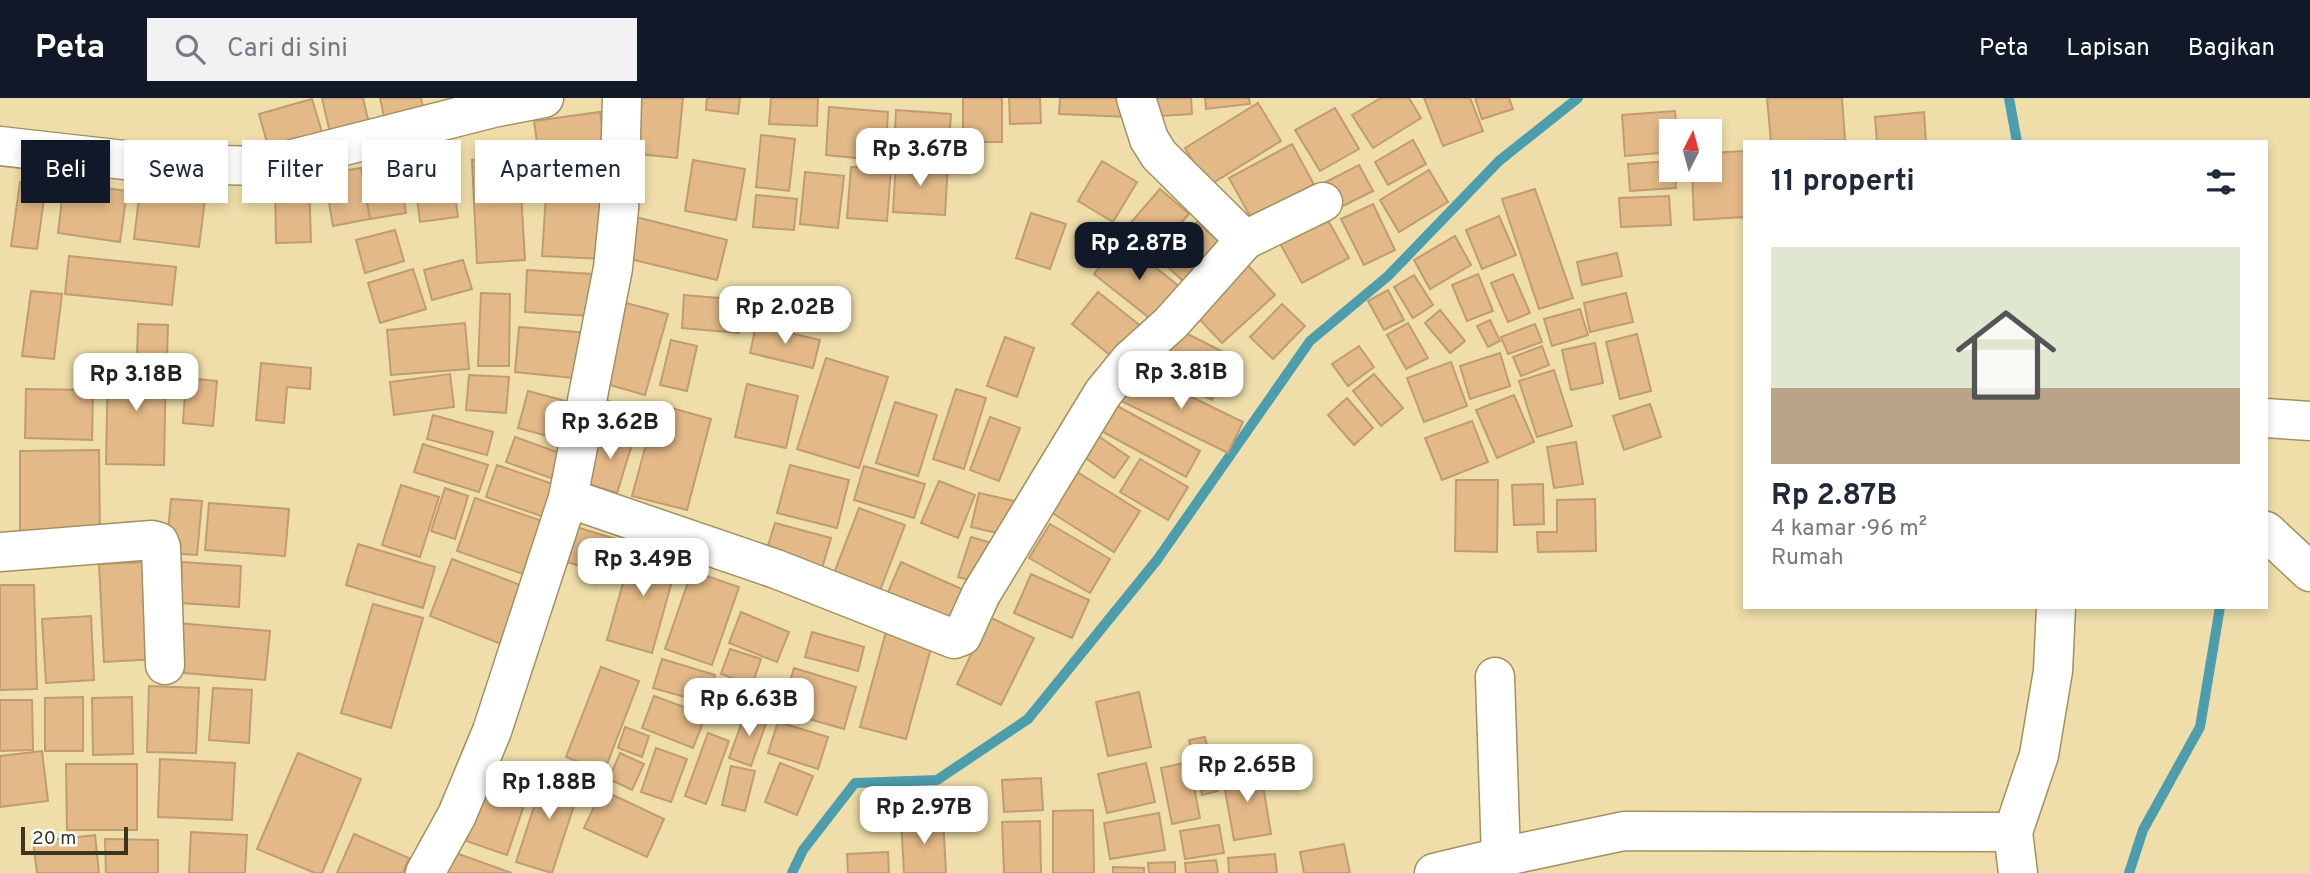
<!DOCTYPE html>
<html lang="id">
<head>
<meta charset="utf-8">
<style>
	body { margin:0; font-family:Overpass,sans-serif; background:#f2f2f3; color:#1f2937; height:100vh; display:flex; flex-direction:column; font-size:26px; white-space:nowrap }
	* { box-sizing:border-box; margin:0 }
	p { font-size:23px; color:#747a83 }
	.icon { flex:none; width:38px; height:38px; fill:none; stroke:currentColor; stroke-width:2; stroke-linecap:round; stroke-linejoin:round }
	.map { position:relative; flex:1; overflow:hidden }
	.details { position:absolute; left:1743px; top:42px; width:525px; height:469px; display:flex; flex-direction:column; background:#fff; border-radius:0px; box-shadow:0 4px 10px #0003 }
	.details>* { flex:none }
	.top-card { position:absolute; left:21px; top:42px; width:665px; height:63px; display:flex; gap:14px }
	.needle { width:46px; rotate:6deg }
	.controls { position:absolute; left:1659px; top:21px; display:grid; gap:14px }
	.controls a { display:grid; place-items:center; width:63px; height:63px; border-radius:0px; background:#fff; box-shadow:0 4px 10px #0003; font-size:35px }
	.scale { position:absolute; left:21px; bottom:18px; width:107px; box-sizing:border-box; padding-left:7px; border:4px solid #3b341f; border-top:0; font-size:19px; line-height:24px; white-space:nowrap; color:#3b341f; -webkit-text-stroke:5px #fff; paint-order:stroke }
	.price { position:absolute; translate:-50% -60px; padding:0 16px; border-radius:14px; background:#fff; color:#222; font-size:23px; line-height:46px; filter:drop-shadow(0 2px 4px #0008) }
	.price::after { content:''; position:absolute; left:50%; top:42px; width:21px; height:16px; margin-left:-10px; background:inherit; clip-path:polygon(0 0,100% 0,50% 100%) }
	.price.selected { background:#111827; color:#fff }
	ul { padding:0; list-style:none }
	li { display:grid; align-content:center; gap:14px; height:371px; padding:0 28px }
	li span { display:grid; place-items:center; height:217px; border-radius:0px; color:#555 }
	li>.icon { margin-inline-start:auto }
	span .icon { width:126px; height:126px; fill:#fffc; stroke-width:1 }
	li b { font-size:30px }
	h2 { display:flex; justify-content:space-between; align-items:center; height:84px; padding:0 28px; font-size:30px }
	.chip { padding:0 24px; border-radius:0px; background:#fff; box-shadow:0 4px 10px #0003; font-size:24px; line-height:63px }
	.chip.selected { background:#111827; color:#fff }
	header { display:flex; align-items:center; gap:42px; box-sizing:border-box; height:98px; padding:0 35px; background:#111827; color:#fff }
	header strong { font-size:33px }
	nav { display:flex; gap:38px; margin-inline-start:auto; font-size:24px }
	.search { width:490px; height:63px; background:#f2f2f3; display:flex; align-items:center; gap:18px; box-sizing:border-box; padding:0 24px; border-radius:0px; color:#747a83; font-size:26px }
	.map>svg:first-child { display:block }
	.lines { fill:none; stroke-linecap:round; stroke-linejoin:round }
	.stream { stroke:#4c9dad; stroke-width:10 }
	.building { fill:#e3b987; stroke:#bf9c72; stroke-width:2 }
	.minor-casing { stroke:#a2915f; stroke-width:41 }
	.minor { stroke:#fff; stroke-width:38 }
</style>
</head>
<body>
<header>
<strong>Peta</strong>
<div class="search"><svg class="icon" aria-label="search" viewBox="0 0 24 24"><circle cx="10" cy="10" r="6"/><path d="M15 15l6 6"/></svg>Cari di sini</div>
<nav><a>Peta</a><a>Lapisan</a><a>Bagikan</a></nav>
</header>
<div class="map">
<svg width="2310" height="775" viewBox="0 0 2310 775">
	<rect width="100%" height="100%" fill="#efdea9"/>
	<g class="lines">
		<g class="stream">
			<polyline points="2009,0 2017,44"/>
			<polyline points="792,775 803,752 855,685 937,682 1028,621 1157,462 1310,243 1388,178 1499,63 1578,0"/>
			<polyline points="2129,775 2143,732 2200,629 2220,509"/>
		</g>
	</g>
	<g class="building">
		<polygon points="322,0 363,0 370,30 331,39"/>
		<polygon points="380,0 421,0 425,20 386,28"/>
		<polygon points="635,0 683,0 677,60 629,55"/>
		<polygon points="707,0 740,0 738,16 706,12"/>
		<polygon points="771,0 818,0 817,28 769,26"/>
		<rect x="963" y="0" width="39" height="44"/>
		<polygon points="1009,0 1040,0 1041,25 1010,26"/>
		<polygon points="1060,0 1130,0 1129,19 1059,16"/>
		<polygon points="1143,0 1191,0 1192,16 1144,19"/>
		<polygon points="1205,0 1249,0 1250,6 1206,11"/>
		<polygon points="1381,0 1409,0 1421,20 1373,50 1352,17"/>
		<polygon points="1424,0 1470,0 1483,33 1443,48"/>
		<polygon points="1475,0 1509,0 1513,11 1482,21"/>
		<polygon points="1767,0 1842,0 1845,42 1771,44"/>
		<polygon points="312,1 325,44 271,59 259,16"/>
		<polygon points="1258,5 1281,43 1208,88 1185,50"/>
		<polygon points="829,9 888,14 885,63 826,57"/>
		<polygon points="1335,10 1359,51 1320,73 1295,32"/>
		<polygon points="896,12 951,16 948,56 894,52"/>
		<polygon points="1675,13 1677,33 1671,33 1671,54 1625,58 1622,17"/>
		<polygon points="600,14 609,79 543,88 534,23"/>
		<polygon points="1924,14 1926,44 1877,44 1875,19"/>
		<polygon points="761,37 795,41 789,93 756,89"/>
		<polygon points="1413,42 1426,66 1388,87 1375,64"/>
		<polygon points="1292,46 1318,94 1256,129 1229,80"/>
		<polygon points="1745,53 1745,119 1694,122 1692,72 1710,72 1710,55"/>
		<polygon points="449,57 458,119 420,124 412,62"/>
		<polygon points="519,60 525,162 477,165 472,62"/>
		<polygon points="693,62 745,71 736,122 685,113"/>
		<polygon points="896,62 948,65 945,117 893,114"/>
		<polygon points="1102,63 1137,84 1113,124 1078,103"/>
		<polygon points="1671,63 1671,72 1675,72 1676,90 1630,93 1628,66"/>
		<polygon points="397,64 406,115 370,121 361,70"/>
		<polygon points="1359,67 1373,93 1335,112 1322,86"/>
		<polygon points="851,69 891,71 887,123 847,120"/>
		<polygon points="361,70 370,121 333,128 324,76"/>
		<polygon points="1429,72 1448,104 1399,134 1380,102"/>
		<polygon points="805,74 844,78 838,130 800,126"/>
		<polygon points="20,84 46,87 37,151 11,148"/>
		<polygon points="64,84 127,93 120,144 58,135"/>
		<polygon points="275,84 309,84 311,144 276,145"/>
		<polygon points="1160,91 1189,116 1151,159 1122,135"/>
		<polygon points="1535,91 1573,200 1539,211 1502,101"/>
		<polygon points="140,92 205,101 199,149 134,141"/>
		<polygon points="546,97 607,101 603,161 542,158"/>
		<polygon points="756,97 797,101 794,132 753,129"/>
		<polygon points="1669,98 1671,127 1621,129 1619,100"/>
		<polygon points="1373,106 1395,152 1364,167 1341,121"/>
		<polygon points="1031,115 1066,126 1050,171 1016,160"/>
		<polygon points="1324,115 1349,160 1302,185 1277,140"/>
		<polygon points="1499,118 1516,157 1482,171 1466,132"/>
		<polygon points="636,119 727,142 717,182 626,160"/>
		<polygon points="1197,124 1228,152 1192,191 1161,163"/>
		<polygon points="395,132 404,163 365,175 356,142"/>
		<polygon points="1455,138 1471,167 1430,191 1414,162"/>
		<polygon points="1121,142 1185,193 1157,226 1094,176"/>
		<polygon points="1617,155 1622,178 1582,187 1577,164"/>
		<polygon points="69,158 176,169 172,207 65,196"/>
		<polygon points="463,162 472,191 432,202 424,172"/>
		<polygon points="1244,163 1275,197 1222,245 1191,212"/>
		<polygon points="413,171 426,211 380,225 368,185"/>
		<polygon points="527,172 593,176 591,218 525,214"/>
		<polygon points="1478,176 1493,213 1467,223 1452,187"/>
		<polygon points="1513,176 1530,215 1508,224 1491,185"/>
		<polygon points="1414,177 1433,207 1413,220 1394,189"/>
		<polygon points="1388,192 1404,222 1384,232 1368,203"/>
		<polygon points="31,193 62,196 54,261 22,258"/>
		<polygon points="1098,194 1143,230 1116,262 1072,226"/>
		<polygon points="481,195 510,196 509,268 478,268"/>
		<polygon points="1626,195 1633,224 1590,234 1584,205"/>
		<polygon points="684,197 742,202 739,235 682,230"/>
		<polygon points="626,205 668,216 645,297 603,285"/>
		<polygon points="1282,206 1305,228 1273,261 1250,239"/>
		<polygon points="1580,211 1588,237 1552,248 1544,221"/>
		<polygon points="1440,212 1465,243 1450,255 1425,225"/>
		<polygon points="1490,222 1500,243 1488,249 1477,228"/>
		<polygon points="465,225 469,271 391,277 387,232"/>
		<polygon points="1408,225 1428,260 1406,271 1387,237"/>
		<polygon points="138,226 168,227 167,259 137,258"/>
		<polygon points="1535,226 1542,244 1508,256 1501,239"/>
		<polygon points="756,227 820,242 813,270 750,255"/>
		<polygon points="519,229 588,235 583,281 515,274"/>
		<polygon points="1176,230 1233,259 1212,302 1154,273"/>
		<polygon points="1637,236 1651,293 1620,301 1606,244"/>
		<polygon points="1005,239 1034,250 1017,299 987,288"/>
		<polygon points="671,242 697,248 687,293 660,287"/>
		<polygon points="1595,245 1603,285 1571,292 1562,252"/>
		<polygon points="1359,248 1374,269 1348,288 1332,266"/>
		<polygon points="1542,248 1549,267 1521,278 1513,259"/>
		<polygon points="1500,255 1510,288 1470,301 1460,268"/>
		<polygon points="826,260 888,279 859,370 797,351"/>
		<polygon points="108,263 166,264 164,367 106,366"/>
		<polygon points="1451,264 1467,308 1424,324 1407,280"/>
		<polygon points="261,265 311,270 310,291 287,289 284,325 256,322"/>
		<polygon points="1134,271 1243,324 1228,355 1119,302"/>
		<polygon points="1554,272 1572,328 1537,339 1519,283"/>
		<polygon points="450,276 454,309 394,317 390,284"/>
		<polygon points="1374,276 1403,310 1381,328 1353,293"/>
		<polygon points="469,277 509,279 506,315 466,312"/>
		<polygon points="186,280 217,283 213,328 183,325"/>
		<polygon points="747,286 798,298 786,350 735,339"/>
		<polygon points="26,291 93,292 92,342 25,340"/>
		<polygon points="956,291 986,300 964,371 933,361"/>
		<polygon points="528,293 577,306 567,343 518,330"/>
		<polygon points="1514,297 1534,344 1497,360 1476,312"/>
		<polygon points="1347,300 1373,330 1354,347 1328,317"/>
		<polygon points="606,302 638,313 632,328 601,317"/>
		<polygon points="1108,303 1200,353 1186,379 1094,329"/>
		<polygon points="895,304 937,317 918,378 876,365"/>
		<polygon points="657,306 711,321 687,412 632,398"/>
		<polygon points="1650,306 1661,339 1624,352 1613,318"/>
		<polygon points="433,317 493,334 487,357 427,341"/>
		<polygon points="990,319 1020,330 999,383 970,372"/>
		<polygon points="1472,323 1488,364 1442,382 1425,340"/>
		<polygon points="603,330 634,340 617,395 585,385"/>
		<polygon points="1088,331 1129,359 1114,380 1074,352"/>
		<polygon points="515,339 571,359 562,384 506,364"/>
		<polygon points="1576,344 1583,386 1554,390 1547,349"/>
		<polygon points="423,346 488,367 479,394 414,374"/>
		<polygon points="99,352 100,443 20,443 20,353"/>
		<polygon points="1140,361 1188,389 1168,422 1120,394"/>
		<polygon points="497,367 559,388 547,420 486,399"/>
		<polygon points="790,367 849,382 837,430 777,415"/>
		<polygon points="864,368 925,386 914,420 854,402"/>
		<polygon points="1074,372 1140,413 1114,454 1049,413"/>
		<polygon points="1456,382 1498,382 1497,454 1455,453"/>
		<polygon points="939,383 975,397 958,440 921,425"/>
		<polygon points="1543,386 1544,426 1514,427 1512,387"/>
		<polygon points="401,387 439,399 420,459 382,447"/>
		<polygon points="445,390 468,398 455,441 431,433"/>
		<polygon points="979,395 1014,403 1006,437 971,429"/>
		<polygon points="475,400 545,424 526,477 457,453"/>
		<polygon points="171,401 202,403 197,457 166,455"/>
		<polygon points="1595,401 1596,453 1538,454 1537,434 1557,434 1557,402"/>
		<polygon points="209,405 289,411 285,458 205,452"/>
		<polygon points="859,410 905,427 879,495 833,478"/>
		<polygon points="775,425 831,440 820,477 764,461"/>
		<polygon points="1050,426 1110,461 1090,495 1029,460"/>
		<polygon points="573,428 619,442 609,476 563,463"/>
		<polygon points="971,439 995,446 983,486 958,479"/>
		<polygon points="358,446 435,469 423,510 346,487"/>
		<polygon points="634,446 679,458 652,555 607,542"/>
		<polygon points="452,461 523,488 501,546 430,518"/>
		<polygon points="152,464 157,561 104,564 99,466"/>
		<polygon points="182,464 241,468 239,509 180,505"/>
		<polygon points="901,464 964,492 949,528 885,501"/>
		<polygon points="692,473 739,489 712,567 665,551"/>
		<polygon points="1031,476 1089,502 1072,540 1014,515"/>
		<polygon points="0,487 34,487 37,591 0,592"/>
		<polygon points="373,506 423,520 391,630 341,615"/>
		<polygon points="741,514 789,534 777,564 729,545"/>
		<polygon points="91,518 94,582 46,585 42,521"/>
		<polygon points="989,519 1034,540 1001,607 957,586"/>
		<polygon points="177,525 270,533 265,582 173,574"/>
		<polygon points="887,530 933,543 906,641 860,629"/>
		<polygon points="812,534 864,549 858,573 805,559"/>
		<polygon points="730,551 761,561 752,587 721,576"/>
		<polygon points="662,561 715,577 707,605 653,590"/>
		<polygon points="601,569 639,583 604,674 566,659"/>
		<polygon points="794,570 856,589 844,631 781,613"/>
		<polygon points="149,588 199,590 196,655 147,654"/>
		<polygon points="213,590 252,592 249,645 209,642"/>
		<polygon points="1139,594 1151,649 1108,658 1096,604"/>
		<polygon points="654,598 706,617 693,650 642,630"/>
		<polygon points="83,599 83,653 45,653 45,600"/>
		<polygon points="132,599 133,656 93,657 92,600"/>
		<polygon points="0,602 32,602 33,652 0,653"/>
		<polygon points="746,613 768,620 751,668 729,660"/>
		<polygon points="778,624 828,639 818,671 768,655"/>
		<polygon points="625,629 649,638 642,659 618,650"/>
		<polygon points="708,635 729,643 706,706 685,698"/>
		<polygon points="1205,639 1218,693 1202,697 1189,642"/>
		<polygon points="656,650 687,661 671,704 641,694"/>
		<polygon points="42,653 48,703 0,709 0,658"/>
		<polygon points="298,655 361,681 322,775 315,775 257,751"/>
		<polygon points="620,655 644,666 632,692 609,681"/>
		<polygon points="160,661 235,665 232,722 158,719"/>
		<polygon points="494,662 535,675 507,757 466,743"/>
		<polygon points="1189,664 1200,720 1172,726 1161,670"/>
		<polygon points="780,665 813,678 797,717 765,704"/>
		<polygon points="1146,665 1155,704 1107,715 1098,676"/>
		<polygon points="66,666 137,666 137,732 67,732"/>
		<polygon points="731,668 755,673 745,713 722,707"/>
		<polygon points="1260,669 1271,736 1234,742 1222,676"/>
		<polygon points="546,672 582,683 552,775 516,764"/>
		<polygon points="1041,680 1043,712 1004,714 1002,682"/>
		<polygon points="602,692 664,721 647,759 584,730"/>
		<polygon points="1093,712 1094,775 1053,775 1053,713"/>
		<polygon points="1159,715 1165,752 1110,761 1104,725"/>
		<polygon points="943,720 946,775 904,775 901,723"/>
		<polygon points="1040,723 1041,775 1004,775 1002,724"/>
		<polygon points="1219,727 1224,755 1185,761 1180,733"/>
		<polygon points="191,734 247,737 245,775 189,775"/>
		<polygon points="354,736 409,760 403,775 337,775"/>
		<polygon points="95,737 99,775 37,775 33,744"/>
		<polygon points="105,741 158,742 158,775 106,775"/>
		<polygon points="1344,746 1350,775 1304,775 1300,754"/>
		<polygon points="453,754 512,775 446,775"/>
		<polygon points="888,754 889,775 848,775 847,756"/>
		<polygon points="1275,756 1277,775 1229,775 1228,760"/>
		<polygon points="1216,762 1218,775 1186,775 1185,765"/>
		<polygon points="1175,764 1175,775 1149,775 1148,765"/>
		<polygon points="1113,769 1144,770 1144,775 1113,775"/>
	</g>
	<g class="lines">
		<g class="minor-casing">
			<g id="minor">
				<polyline points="1136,0 1149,41 1159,57 1245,142"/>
				<polyline points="0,48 160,66 265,68 493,10 544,0"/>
				<polyline points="2266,320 2310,323"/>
				<polyline points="568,400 776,471 954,541 962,538 981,496 1103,295 1130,262 1171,225 1245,142 1323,104"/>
				<polyline points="2266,433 2310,474"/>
				<polyline points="0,454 152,442 159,444 161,449 165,567"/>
				<polyline points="1495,579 1501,759"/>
				<polyline points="425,775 457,717 492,633 568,400 613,170 619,111 622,0"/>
				<polyline points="1434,775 1501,759 1624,733 2013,734"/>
				<polyline points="2018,775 2013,734 2039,657 2053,573 2056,509"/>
			</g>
		</g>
		<use href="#minor" class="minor"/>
	</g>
</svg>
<div class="controls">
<a><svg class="needle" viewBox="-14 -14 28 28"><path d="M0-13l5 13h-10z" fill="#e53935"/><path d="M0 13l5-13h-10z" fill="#747a83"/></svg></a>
</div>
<div class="scale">20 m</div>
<b class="price" style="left:920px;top:90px">Rp 3.67B</b>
<b class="price selected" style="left:1139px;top:184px">Rp 2.87B</b>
<b class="price" style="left:785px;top:248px">Rp 2.02B</b>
<b class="price" style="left:1181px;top:313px">Rp 3.81B</b>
<b class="price" style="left:136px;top:315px">Rp 3.18B</b>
<b class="price" style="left:610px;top:363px">Rp 3.62B</b>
<b class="price" style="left:643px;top:500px">Rp 3.49B</b>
<b class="price" style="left:749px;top:640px">Rp 6.63B</b>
<b class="price" style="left:1247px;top:706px">Rp 2.65B</b>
<b class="price" style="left:549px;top:723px">Rp 1.88B</b>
<b class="price" style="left:924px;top:748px">Rp 2.97B</b>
<div class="top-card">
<a class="chip selected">Beli</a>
<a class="chip">Sewa</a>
<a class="chip">Filter</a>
<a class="chip">Baru</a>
<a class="chip">Apartemen</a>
</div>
<section class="details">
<h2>11 properti<svg class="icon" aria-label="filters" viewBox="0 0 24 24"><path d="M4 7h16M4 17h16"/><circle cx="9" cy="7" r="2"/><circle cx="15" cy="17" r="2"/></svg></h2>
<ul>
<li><span style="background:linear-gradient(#dfe7d0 65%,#b9a48a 0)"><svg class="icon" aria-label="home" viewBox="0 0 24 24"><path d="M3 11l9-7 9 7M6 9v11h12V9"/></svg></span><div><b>Rp 2.87B</b><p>4 kamar · 96 m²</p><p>Rumah</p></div></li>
</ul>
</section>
</div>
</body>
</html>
